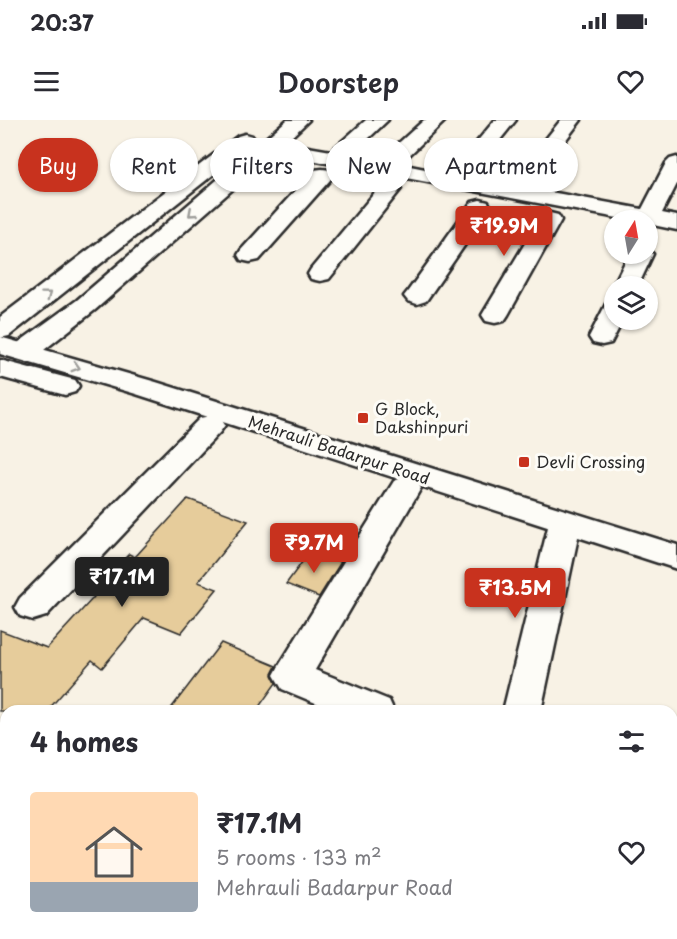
<!DOCTYPE html>
<html lang="en">
<head>
<meta charset="utf-8">
<style>
	body { margin:0; font-family:"Playpen Sans",sans-serif; background:#f2f2f3; color:#2b2b33; height:100vh; display:flex; flex-direction:column; font-size:22px; white-space:nowrap }
	* { box-sizing:border-box; margin:0 }
	p { font-size:20px; color:#7c7c81 }
	.icon { flex:none; width:33px; height:33px; fill:none; stroke:currentColor; stroke-width:2; stroke-linecap:round; stroke-linejoin:round }
	.map { position:relative; flex:1; overflow:hidden }
	.side { position:absolute; left:0px; top:585px; width:678px; height:234px; display:flex; flex-direction:column; background:#fff; border-radius:18px 18px 0 0; box-shadow:0 2px 4px #0004 }
	.side>* { flex:none }
	.guide { position:absolute; left:18px; top:18px; width:642px; height:54px; display:flex; gap:12px }
	.needle { width:39px; rotate:11deg }
	.buttons { position:absolute; left:604px; top:90px; display:grid; gap:12px }
	.buttons a { display:grid; place-items:center; width:54px; height:54px; border-radius:50%; background:#fff; box-shadow:0 2px 4px #0004; font-size:30px }
	.price { position:absolute; translate:-50% -51px; padding:0 14px; border-radius:6px; background:#c8321e; color:#fff; font-size:20px; line-height:39px; filter:drop-shadow(0 2px 3px #0008) }
	.price::after { content:''; position:absolute; left:50%; top:36px; width:18px; height:14px; margin-left:-9px; background:inherit; clip-path:polygon(0 0,100% 0,50% 100%) }
	.price.active { background:#222; color:#fff }
	ul { padding:0; list-style:none }
	li { display:flex; align-items:center; gap:18px; height:150px; padding:0 30px }
	li+li { border-top:2px solid #e1e1e2 }
	li span { display:grid; place-items:center; flex:none; width:168px; height:120px; border-radius:6px; color:#555 }
	li>.icon { margin-inline-start:auto }
	span .icon { width:72px; height:72px; fill:#fffc; stroke-width:1 }
	li b { font-size:26px }
	h2 { display:flex; justify-content:space-between; align-items:center; height:72px; padding:0 30px; font-size:26px }
	.chip { padding:0 21px; border-radius:27px; background:#fff; box-shadow:0 2px 4px #0004; font-size:21px; line-height:54px }
	.chip.active { background:#c8321e; color:#fff }
	.status { display:flex; justify-content:space-between; align-items:center; height:42px; padding:0 30px; background:#fff; direction:ltr }
	.status svg { height:16px; fill:currentColor }
	header { display:flex; justify-content:space-between; align-items:center; height:78px; padding:0 30px; background:#fff; font-size:27px; font-weight:600 }
	.map>svg:first-child { display:block }
	.building { fill:#e6cc9b; stroke:#2b2b2b; stroke-width:1.5 }
	.lines { fill:none; stroke-linecap:round; stroke-linejoin:round }
	.minor-casing { stroke:#2b2b2b; stroke-width:5 }
	.major-casing { stroke:#2b2b2b; stroke-width:5 }
	.minor { fill:#fdfcf7; fill-rule:evenodd }
	.major { fill:#fdfcf7; fill-rule:evenodd }
	.oneway { stroke:#9e9e9b }
	.poi-dot { fill:#c8321e; stroke:#fdfcf7; stroke-width:2 }
	.labels { text-anchor:middle; stroke-width:6; stroke-linejoin:round; paint-order:stroke }
	.poi-label { font-size:16px; fill:#2b2b2b; stroke:#fdfcf7; text-anchor:start }
	.street-label { font-size:16px; fill:#2b2b2b; stroke:#fdfcf7 }
</style>
</head>
<body>
<div class="status"><b>20:37</b><svg viewBox="0 0 49 12"><path d="M0 12V9h3v3zM5 12V6h3v6zM10 12V3h3v9zM15 12V0h3v12zM26 1h20v11H26zM47 4h2v5h-2z"/></svg></div>
<header><svg class="icon" aria-label="menu" viewBox="0 0 24 24"><path d="M4 6h16M4 12h16M4 18h16"/></svg>Doorstep<svg class="icon" aria-label="heart" viewBox="0 0 24 24"><path d="M12 20l-8-8c-3-5 5-10 8-4 3-6 11-1 8 4z"/></svg></header>
<div class="map">
<svg width="677" height="819" viewBox="0 0 677 819">
	<rect width="100%" height="100%" fill="#f8f2e5"/>
	<filter id="ink" filterUnits="userSpaceOnUse"><feTurbulence type="fractalNoise" baseFrequency=".0167" numOctaves="2"/><feDisplacementMap in="SourceGraphic" scale="12" xChannelSelector="R" yChannelSelector="G"/><feConvolveMatrix kernelMatrix="1 2 1 2 8 2 1 2 1" color-interpolation-filters="sRGB"/></filter>
	<g filter="url(#ink)">
		<g class="building">
			<polygon points="188,379 248,401 198,462 217,469 181,513 144,498 102,548 92,540 47,591 0,591 0,510 47,528 94,477 90,475 129,434 135,437"/>
			<polygon points="311,430 341,442 319,477 286,464"/>
			<polygon points="221,523 276,546 272,554 276,563 256,591 169,591"/>
		</g>
		<g class="lines">
			<g class="minor-casing">
				<g id="minor">
					<polygon points="287,0 309,0 285,23 331,31 366,0 388,0 351,35 380,40 424,0 446,0 400,44 450,54 495,0 516,0 470,57 509,65 561,0 581,0 529,68 642,89 666,43 670,39 677,37 677,64 662,93 677,96 677,110 648,104 648,100 628,100 274,33 95,190 35,237 25,239 15,237 11,231 15,225 77,180"/>
					<polygon points="245,14 252,16 255,20 252,24 9,216 0,218 0,197 238,16"/>
					<polygon points="322,49 330,50 333,55 330,60 259,140 250,142 241,140 238,135 241,130 314,50"/>
					<polygon points="390,62 398,64 401,69 329,159 320,161 311,159 308,154 311,149 382,64"/>
					<polygon points="480,80 488,82 491,87 426,181 417,184 408,181 404,176 408,171 472,82"/>
					<polygon points="550,93 558,95 561,100 508,195 504,201 495,203 486,201 482,195 542,95"/>
					<polygon points="648,129 653,134 638,166 615,168 613,166 629,134 648,134"/>
					<polygon points="615,181 615,200 623,200 611,223 602,225 593,223 589,217 606,184"/>
					<polygon points="210,296 220,298 225,305 220,312 46,496 33,500 20,496 15,487 20,478 200,298"/>
					<polygon points="405,357 416,361 421,368 315,550 389,580 394,591 335,591 282,569 274,555 280,544 394,361"/>
					<polygon points="565,392 577,395 581,403 541,591 503,591 549,403 553,395"/>
					<polygon points="672,692 677,693 677,731 672,730"/>
					<polygon points="278,813 334,813 336,819 281,819"/>
					<polygon points="427,813 474,813 471,819 425,819"/>
					<polygon points="516,813 572,813 574,819 519,819"/>
				</g>
			</g>
			<g class="major-casing">
				<g id="major">
					<polygon points="0,217 156,262 677,425 677,449 136,274 0,234"/>
					<polygon points="0,240 75,260 79,266 75,272 65,275 0,257"/>
				</g>
			</g>
			<use href="#minor" class="minor"/>
			<use href="#major" class="major"/>
		</g>
		<defs><path id="oneway-chevron" d="M-2-3.5L2.5 0L-2 3.5" fill="none" stroke-width="1.6" stroke-linecap="round" stroke-linejoin="round" transform="scale(1.5)"/></defs>
		<g class="oneway">
			<use href="#oneway-chevron" transform="translate(192 93) rotate(139)"/>
			<use href="#oneway-chevron" transform="translate(47 175) rotate(-37)"/>
			<use href="#oneway-chevron" transform="translate(76 247) rotate(17)"/>
		</g>
	</g>
	<g class="poi-dot">
		<rect x="357" y="292" width="12" height="12" rx="3"/>
		<rect x="518" y="336" width="12" height="12" rx="3"/>
	</g>
	<g class="labels">
		<g class="poi-label">
			<text x="375" y="295">G Block,<tspan x="375" dy="18">Dakshinpuri</tspan></text>
			<text x="536" y="348">Devli Crossing</text>
		</g>
		<g class="street-label">
			<text transform="translate(339 330) rotate(18)" y="6">Mehrauli Badarpur Road</text>
		</g>
	</g>
</svg>
<div class="buttons">
<a><svg class="needle" viewBox="-14 -14 28 28"><path d="M0-13l5 13h-10z" fill="#e53935"/><path d="M0 13l5-13h-10z" fill="#7c7c81"/></svg></a>
<a><svg class="icon" aria-label="layers" viewBox="0 0 24 24"><path d="M12 4l9 5-9 5-9-5zM3 14l9 5 9-5"/></svg></a>
</div>
<b class="price" style="left:504px;top:137px">₹19.9M</b>
<b class="price" style="left:314px;top:454px">₹9.7M</b>
<b class="price active" style="left:122px;top:488px">₹17.1M</b>
<b class="price" style="left:515px;top:499px">₹13.5M</b>
<div class="guide">
<a class="chip active">Buy</a>
<a class="chip">Rent</a>
<a class="chip">Filters</a>
<a class="chip">New</a>
<a class="chip">Apartment</a>
</div>
<section class="side">
<h2>4 homes<svg class="icon" aria-label="filters" viewBox="0 0 24 24"><path d="M4 7h16M4 17h16"/><circle cx="9" cy="7" r="2"/><circle cx="15" cy="17" r="2"/></svg></h2>
<ul>
<li><span style="background:linear-gradient(#ffd9b3 75%,#9aa5b1 0)"><svg class="icon" aria-label="home" viewBox="0 0 24 24"><path d="M3 11l9-7 9 7M6 9v11h12V9"/></svg></span><div><b>₹17.1M</b><p>5 rooms · 133 m²</p><p>Mehrauli Badarpur Road</p></div><svg class="icon" aria-label="heart" viewBox="0 0 24 24"><path d="M12 20l-8-8c-3-5 5-10 8-4 3-6 11-1 8 4z"/></svg></li>
</ul>
</section>
</div>
</body>
</html>
